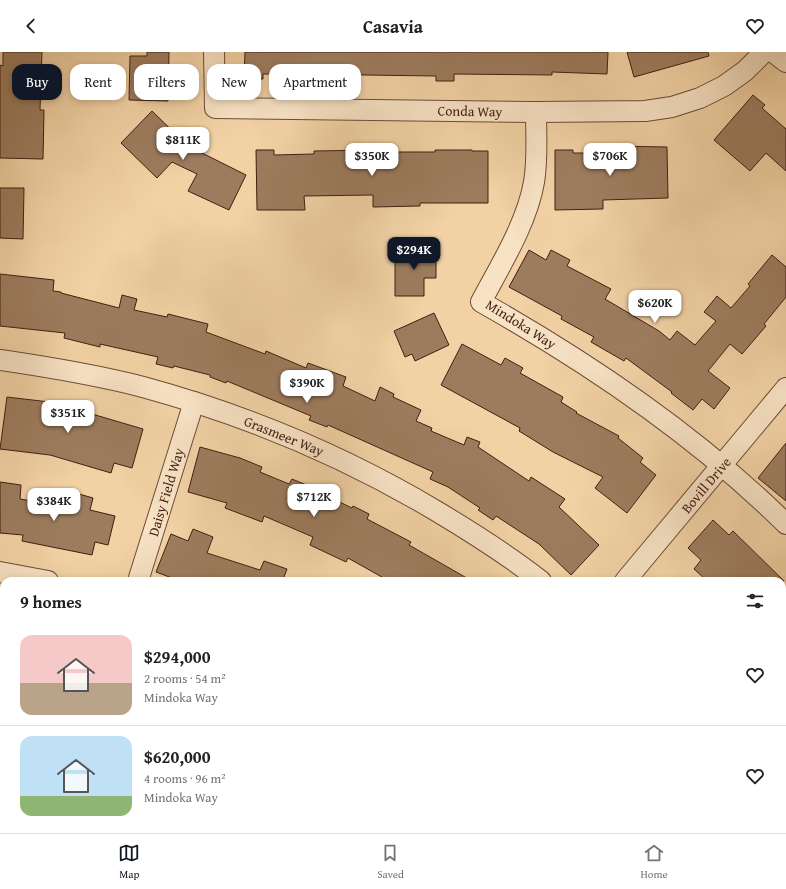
<!DOCTYPE html>
<html lang="en">
<head>
<meta charset="utf-8">
<style>
	body { margin:0; font-family:"Gentium Book Plus",serif; background:#f6f6f6; color:#202124; height:100vh; display:flex; flex-direction:column; font-size:15px; white-space:nowrap }
	* { box-sizing:border-box; margin:0 }
	p { font-size:13px; color:#757577 }
	.icon { flex:none; width:22px; height:22px; fill:none; stroke:currentColor; stroke-width:2; stroke-linecap:round; stroke-linejoin:round }
	.map { position:relative; flex:1; overflow:hidden }
	.side { position:absolute; left:0px; top:525px; width:786px; height:256px; display:flex; flex-direction:column; background:#fff; border-radius:12px 12px 0 0; box-shadow:0 2px 6px #0003 }
	.side>* { flex:none }
	.top-card { position:absolute; left:12px; top:12px; width:400px; height:36px; display:flex; gap:8px }
	.price { position:absolute; translate:-50% -34px; padding:0 9px; border-radius:8px; background:#fff; color:#222; font-size:13px; line-height:26px; filter:drop-shadow(0 1px 2px #0008) }
	.price::after { content:''; position:absolute; left:50%; top:24px; width:12px; height:9px; margin-left:-6px; background:inherit; clip-path:polygon(0 0,100% 0,50% 100%) }
	.price.current { background:#111827; color:#fff }
	ul { padding:0; list-style:none }
	li { display:flex; align-items:center; gap:12px; height:100px; padding:0 20px }
	li+li { border-top:1px solid #e0e0e0 }
	li span { display:grid; place-items:center; flex:none; width:112px; height:80px; border-radius:12px; color:#555 }
	li>.icon { margin-inline-start:auto }
	span .icon { width:48px; height:48px; fill:#fffc; stroke-width:1 }
	li b { font-size:17px }
	h2 { display:flex; justify-content:space-between; align-items:center; height:48px; padding:0 20px; font-size:17px }
	.chip { padding:0 14px; border-radius:12px; background:#fff; box-shadow:0 2px 6px #0003; font-size:14px; line-height:36px }
	.chip.current { background:#111827; color:#fff }
	header { display:flex; justify-content:space-between; align-items:center; height:52px; padding:0 20px; background:#fff; font-size:18px; font-weight:700 }
	.tab-bar { display:flex; justify-content:space-around; align-items:center; height:56px; border-top:1px solid #e0e0e0; background:#fff; font-size:11px; color:#757577 }
	.tab-bar a { display:grid; justify-items:center; gap:2px }
	.tab-bar .current { color:#111827 }
	.map>svg:first-child { display:block }
	.building { fill:#9d7c5e; stroke:#411e11 }
	.lines { fill:none; stroke-linecap:round; stroke-linejoin:round }
	.street-casing { stroke:#6d4b36; stroke-width:22 }
	.street { stroke:#f7e2c4; stroke-width:20 }
	.labels { text-anchor:middle; stroke-width:3; stroke-linejoin:round; paint-order:stroke }
	.street-label { font-size:14px; fill:#411e11; stroke:#f7e2c4 }
</style>
</head>
<body>
<header><svg class="icon" aria-label="back" viewBox="0 0 24 24"><path d="M15 5l-7 7 7 7"/></svg>Casavia<svg class="icon" aria-label="heart" viewBox="0 0 24 24"><path d="M12 20l-8-8c-3-5 5-10 8-4 3-6 11-1 8 4z"/></svg></header>
<div class="map">
<svg width="786" height="781" viewBox="0 0 786 781">
	<rect width="100%" height="100%" fill="#f2d2a5"/>
	<filter id="stains"><feTurbulence type="fractalNoise" baseFrequency=".005" numOctaves="4"/><feColorMatrix values="0 0 0 0 .2 0 0 0 0 .09 0 0 0 0 .02 0 0 0 .5 -.17"/></filter>
	<radialGradient id="worn" r=".72"><stop offset=".6" stop-color="#630" stop-opacity="0"/><stop offset="1" stop-color="#630" stop-opacity=".3"/></radialGradient>
	<g class="building">
		<polygon points="3,0 42,0 40,58 44,58 43,107 0,106 0,13 3,14"/>
		<polygon points="147,0 169,0 168,49 129,48 130,4 147,4"/>
		<polygon points="245,0 608,0 607,22 552,20 552,23 454,22 454,29 436,29 436,24 293,22 263,22 263,27 244,27"/>
		<polygon points="627,0 708,0 709,4 634,25"/>
		<polygon points="753,43 765,53 762,56 786,77 786,119 766,101 750,119 714,88"/>
		<polygon points="152,59 188,94 246,123 229,158 188,139 197,122 172,110 157,126 121,91"/>
		<polygon points="614,94 667,95 668,146 603,148 603,157 555,158 555,98 573,98 573,101 614,101"/>
		<polygon points="373,95 390,96 390,100 435,100 435,98 472,98 472,99 488,99 488,151 420,151 420,154 373,155 373,143 304,144 305,158 257,158 256,98 274,98 274,103 314,102 314,99 373,98"/>
		<polygon points="0,136 24,136 23,187 0,186"/>
		<polygon points="436,198 436,226 424,226 424,244 395,244 395,199"/>
		<polygon points="529,198 546,208 551,198 570,208 567,214 611,237 605,247 659,279 670,288 677,279 695,293 716,269 704,260 717,244 731,256 750,234 748,232 772,203 786,215 786,245 764,272 766,274 742,302 730,292 708,319 730,336 714,357 702,347 693,358 671,341 672,340 626,306 624,309 591,290 594,285 561,267 562,264 509,235"/>
		<polygon points="0,222 54,228 53,239 61,240 61,241 119,256 122,243 137,247 134,258 167,265 168,262 208,272 206,280 265,302 266,299 306,316 308,311 346,325 343,334 375,349 380,335 394,342 393,345 421,358 416,369 432,376 431,379 464,393 467,385 480,390 478,395 529,429 531,425 565,447 559,455 599,493 571,523 539,492 496,464 493,468 478,458 480,456 448,435 430,427 433,420 328,373 327,375 309,368 311,364 227,329 226,331 210,325 210,323 174,314 173,316 156,312 158,305 100,292 100,295 64,286 65,281 0,274"/>
		<polygon points="434,261 449,293 415,309 412,302 405,305 394,279"/>
		<polygon points="462,292 501,313 505,306 523,316 520,321 563,345 561,350 577,360 576,361 619,384 618,386 643,406 640,410 656,423 627,461 595,436 603,425 553,400 519,379 520,376 441,333"/>
		<polygon points="7,345 58,351 58,350 76,354 75,357 143,377 132,416 114,411 111,421 50,403 0,397"/>
		<polygon points="786,391 786,449 758,426"/>
		<polygon points="200,395 240,406 262,415 260,420 289,432 292,427 326,441 325,443 352,456 353,454 369,462 367,467 411,490 409,493 472,529 389,529 348,506 346,510 310,493 313,485 264,464 262,470 225,456 227,451 188,440"/>
		<polygon points="0,430 21,433 20,447 76,457 79,442 93,446 90,458 115,464 108,493 95,490 92,503 22,489 23,483 0,481"/>
		<polygon points="713,468 729,483 733,479 784,529 707,529 694,517 701,508 688,496"/>
		<polygon points="193,477 213,485 207,501 260,518 264,509 287,517 284,525 284,529 180,529 156,520 171,482 188,489"/>
	</g>
	<g class="lines">
		<g class="street-casing">
			<g id="street">
				<polyline points="214,0 215,56 536,60 645,59 672,55 700,46 724,34 745,19 764,0"/>
				<polyline points="773,0 786,10"/>
				<path d="M536 60C536 83 538 107 534 130 527 171 500 214 481 250 591 312 696 383 786 472"/>
				<path d="M0 308C48 315 96 323 143 335 246 363 346 405 438 460 473 481 508 503 541 529"/>
				<polyline points="0,520 48,529"/>
				<polyline points="138,529 194,350"/>
				<polyline points="625,529 786,336"/>
				<polyline points="0,734 4,735"/>
				<polyline points="137,777 146,781"/>
				<polyline points="507,777 511,781"/>
				<polyline points="781,777 784,781"/>
				<polyline points="415,781 418,777"/>
			</g>
		</g>
		<use href="#street" class="street"/>
	</g>
	<g class="labels">
		<g class="street-label">
			<text transform="translate(470 59) rotate(1)" y="5">Conda Way</text>
			<text transform="translate(521 272) rotate(32)" y="5">Mindoka Way</text>
			<text transform="translate(284 384) rotate(22)" y="5">Grasmeer Way</text>
			<text transform="translate(706 433) rotate(-50)" y="5">Bovill Drive</text>
			<text transform="translate(166 440) rotate(-73)" y="5">Daisy Field Way</text>
		</g>
	</g>
	<rect width="100%" height="100%" filter="url(#stains)"/>
	<rect width="100%" height="100%" fill="url(#worn)"/>
</svg>
<b class="price" style="left:183px;top:109px">$811K</b>
<b class="price" style="left:372px;top:125px">$350K</b>
<b class="price" style="left:610px;top:125px">$706K</b>
<b class="price current" style="left:414px;top:219px">$294K</b>
<b class="price" style="left:655px;top:272px">$620K</b>
<b class="price" style="left:307px;top:352px">$390K</b>
<b class="price" style="left:68px;top:382px">$351K</b>
<b class="price" style="left:314px;top:466px">$712K</b>
<b class="price" style="left:54px;top:470px">$384K</b>
<div class="top-card">
<a class="chip current">Buy</a>
<a class="chip">Rent</a>
<a class="chip">Filters</a>
<a class="chip">New</a>
<a class="chip">Apartment</a>
</div>
<section class="side">
<h2>9 homes<svg class="icon" aria-label="filters" viewBox="0 0 24 24"><path d="M4 7h16M4 17h16"/><circle cx="9" cy="7" r="2"/><circle cx="15" cy="17" r="2"/></svg></h2>
<ul>
<li><span style="background:linear-gradient(#f6c9c9 60%,#b9a48a 0)"><svg class="icon" aria-label="home" viewBox="0 0 24 24"><path d="M3 11l9-7 9 7M6 9v11h12V9"/></svg></span><div><b>$294,000</b><p>2 rooms · 54 m²</p><p>Mindoka Way</p></div><svg class="icon" aria-label="heart" viewBox="0 0 24 24"><path d="M12 20l-8-8c-3-5 5-10 8-4 3-6 11-1 8 4z"/></svg></li>
<li><span style="background:linear-gradient(#bfe0f5 75%,#8fb573 0)"><svg class="icon" aria-label="home" viewBox="0 0 24 24"><path d="M3 11l9-7 9 7M6 9v11h12V9"/></svg></span><div><b>$620,000</b><p>4 rooms · 96 m²</p><p>Mindoka Way</p></div><svg class="icon" aria-label="heart" viewBox="0 0 24 24"><path d="M12 20l-8-8c-3-5 5-10 8-4 3-6 11-1 8 4z"/></svg></li>
</ul>
</section>
</div>
<nav class="tab-bar">
<a class="current"><svg class="icon" aria-label="map" viewBox="0 0 24 24"><path d="M3 6l6-2 6 2 6-2v14l-6 2-6-2-6 2zM9 4v14M15 6v14"/></svg>Map</a>
<a><svg class="icon" aria-label="saved" viewBox="0 0 24 24"><path d="M7 4h10v16l-5-4-5 4z"/></svg>Saved</a>
<a><svg class="icon" aria-label="home" viewBox="0 0 24 24"><path d="M3 11l9-7 9 7M6 9v11h12V9"/></svg>Home</a>
</nav>
</body>
</html>
